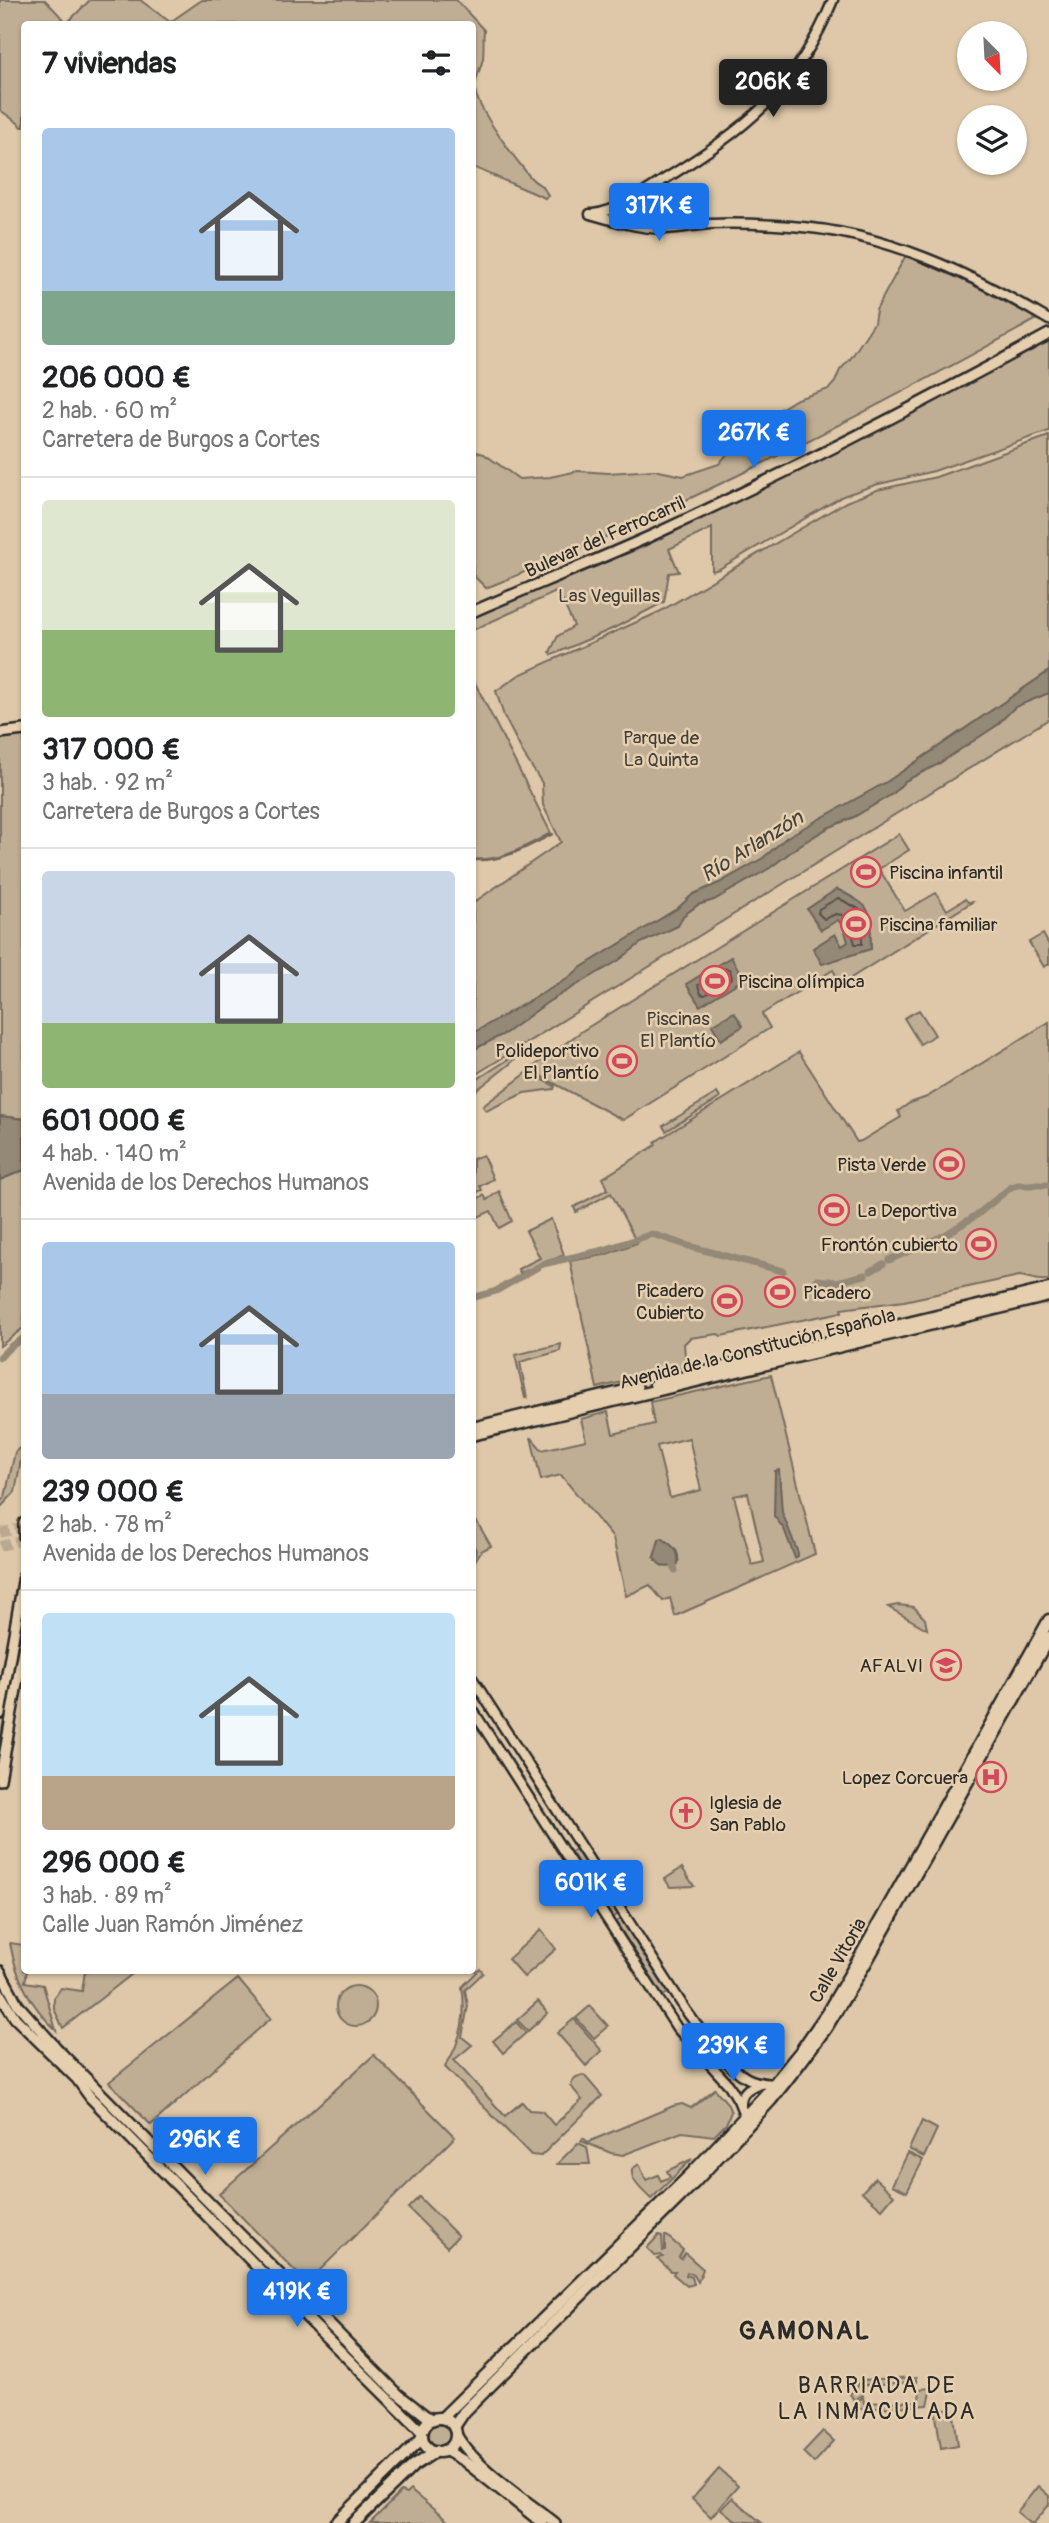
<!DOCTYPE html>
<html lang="es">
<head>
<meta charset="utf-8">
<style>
	body { margin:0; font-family:Pangolin,sans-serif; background:#f6f6f6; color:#202124; height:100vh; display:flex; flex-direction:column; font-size:26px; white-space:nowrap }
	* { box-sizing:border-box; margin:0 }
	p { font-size:23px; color:#757577 }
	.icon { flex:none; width:38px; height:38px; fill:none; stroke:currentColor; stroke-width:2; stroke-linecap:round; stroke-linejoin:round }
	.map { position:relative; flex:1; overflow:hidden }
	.side { position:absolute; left:21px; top:21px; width:455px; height:1953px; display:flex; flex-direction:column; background:#fff; border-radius:7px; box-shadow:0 2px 5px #0004 }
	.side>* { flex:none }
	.needle { width:46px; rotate:156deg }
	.tools { position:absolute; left:957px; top:21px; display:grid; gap:14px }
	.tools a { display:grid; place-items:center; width:70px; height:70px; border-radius:50%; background:#fff; box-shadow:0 2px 5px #0004; font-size:35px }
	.price { position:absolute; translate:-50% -60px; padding:0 16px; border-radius:7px; background:#1a73e8; color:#fff; font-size:23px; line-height:46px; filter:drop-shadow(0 2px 4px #0008) }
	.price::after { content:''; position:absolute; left:50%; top:42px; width:21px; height:16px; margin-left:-10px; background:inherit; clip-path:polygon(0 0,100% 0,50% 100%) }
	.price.on { background:#222; color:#fff }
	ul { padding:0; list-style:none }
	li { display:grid; align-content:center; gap:14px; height:371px; padding:0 21px }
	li+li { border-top:2px solid #e0e0e0 }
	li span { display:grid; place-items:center; height:217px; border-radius:7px; color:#555 }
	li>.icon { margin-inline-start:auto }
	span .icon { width:126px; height:126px; fill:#fffc; stroke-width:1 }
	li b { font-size:30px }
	h2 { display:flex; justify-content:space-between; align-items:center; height:84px; padding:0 21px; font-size:30px }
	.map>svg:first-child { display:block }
	.green { fill:#c0ae94; stroke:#766c60; stroke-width:2; fill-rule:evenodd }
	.water { fill:#948876; stroke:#6a6358; stroke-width:2 }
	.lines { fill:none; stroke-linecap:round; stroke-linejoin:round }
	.shore { stroke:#555049; stroke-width:2 }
	.stream { stroke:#6a6358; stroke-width:2 }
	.canal { stroke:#948876; stroke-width:7 }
	.trunk-tunnel { stroke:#baa990; stroke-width:10; stroke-dasharray:10 5; stroke-linecap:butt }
	.tertiary-casing { stroke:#2b2b2b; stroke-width:13 }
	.secondary-casing { stroke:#2b2b2b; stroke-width:14 }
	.trunk-casing { stroke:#2b2b2b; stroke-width:15 }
	.tertiary { stroke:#e5cfae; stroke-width:8 }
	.secondary { stroke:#e5cfae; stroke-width:9 }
	.trunk { stroke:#e5cfae; stroke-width:10 }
	.labels { text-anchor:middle; stroke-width:5; stroke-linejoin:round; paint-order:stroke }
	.street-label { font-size:19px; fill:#2b2b2b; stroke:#e5cfae }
	.park-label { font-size:19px; fill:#413f3b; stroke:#e5cfae }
	.poi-label { font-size:19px; fill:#2b2b2b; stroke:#e5cfae; text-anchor:start }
	.water-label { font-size:21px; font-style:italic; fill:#45423e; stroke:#e5cfae }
	.quarter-label { font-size:23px; letter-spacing:2px; fill:#2b2b2b; stroke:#e5cfae }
	.district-label { font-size:26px; font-weight:bold; letter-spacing:2px; fill:#2b2b2b; stroke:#e5cfae }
</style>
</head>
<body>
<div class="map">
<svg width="1049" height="2523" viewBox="0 0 1049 2523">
	<rect width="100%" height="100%" fill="#dec8a9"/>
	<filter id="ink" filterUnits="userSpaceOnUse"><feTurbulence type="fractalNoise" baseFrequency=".0143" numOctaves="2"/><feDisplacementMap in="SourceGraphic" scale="14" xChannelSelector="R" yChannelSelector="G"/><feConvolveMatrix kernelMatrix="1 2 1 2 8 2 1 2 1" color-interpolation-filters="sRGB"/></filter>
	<g filter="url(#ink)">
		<g class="green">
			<path d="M0 0H45L67 23 90 0H140L170 22 202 0H456L484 30C483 40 484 48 483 58 481 68 475 79 475 89 476 108 517 161 530 177 539 187 542 182 548 196L545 198 473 167 472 24H24V127H21L18 123 0 110Z"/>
			<path d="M906 255 976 286 1037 319C858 418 676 511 486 588L473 575V451L484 454 519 479 550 477 578 471 608 473 654 470 683 476 719 464 739 439 759 429 769 416 797 399 829 389 835 382 840 370 851 358 874 323 876 310Z"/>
			<polygon points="1049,342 1049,431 934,471 875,485 843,496 719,569 712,571 712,528 669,549 679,572 669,573 664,602 614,628 552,655 550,652 558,636 574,626 558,591 473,630 473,617 645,546 931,402 1025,352"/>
			<polygon points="1049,436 1049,719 473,1076 473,903 561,842 543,805 542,783 524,755 504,716 496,691 519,675 659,612 846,502 877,490 936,477"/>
			<path d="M472 677 551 833C525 846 502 862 473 859Z"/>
			<polygon points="24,734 24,1119 0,1116 0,737"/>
			<polygon points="899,834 909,850 879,869 905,911 936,893 947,910 965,899 968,902 972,902 841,984 833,970 762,1014 770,1028 623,1120 529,1070 582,1031"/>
			<polygon points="1043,934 1049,945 1049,964 1044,967 1029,942"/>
			<polygon points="919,1010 935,1035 920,1044 904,1018"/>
			<path d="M1049 1022V1280C1039 1282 1030 1277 1019 1276L904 1301 841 1309 842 1312 721 1336 718 1334 690 1338 684 1344 686 1367 597 1388 570 1261 604 1255 637 1243 611 1193 576 1212 574 1207 608 1189 603 1178 656 1145 655 1142 799 1052 857 1142 861 1141 901 1117 898 1111 910 1103 927 1097Z"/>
			<polygon points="523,1050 510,1064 473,1093 473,1082"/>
			<polygon points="528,1072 555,1086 554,1089 524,1093 486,1111 483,1106"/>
			<polygon points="717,1093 720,1098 666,1131 663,1126"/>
			<polygon points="483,1155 493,1179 480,1186 482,1190 473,1194 473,1159"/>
			<polygon points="24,1170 24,1329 22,1329 0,1346 0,1180"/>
			<polygon points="499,1191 512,1221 499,1228 491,1211 478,1217 472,1202 484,1195 487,1200"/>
			<polygon points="551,1219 564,1255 520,1273 518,1269 540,1258 526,1231"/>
			<polygon points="561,1344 560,1351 520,1362 527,1398 525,1398 515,1355"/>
			<path d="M771 1375 815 1554 675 1616 670 1598 663 1601 650 1585 626 1596 613 1538 561 1475 541 1480 531 1437 542 1450 586 1440 581 1419 608 1412 613 1434 654 1424 650 1402ZM689 1438 701 1490 670 1498 657 1446ZM748 1493 764 1562 752 1565 734 1496Z"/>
			<polygon points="24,1444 15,1492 0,1508 0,1498 2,1500 5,1497 15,1452"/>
			<polygon points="477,1522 491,1546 481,1551 473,1564 476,1550 473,1544 473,1525"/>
			<polygon points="24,1601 24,1619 0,1759 0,1741"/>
			<polygon points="898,1605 914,1607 925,1619 927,1629 888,1607"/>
			<polygon points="576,1849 618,1914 613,1918 571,1852"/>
			<polygon points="682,1868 694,1886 670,1887 665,1879"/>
			<polygon points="621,1919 668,1993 663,1996 616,1922"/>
			<polygon points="541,1930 556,1949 524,1977 508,1959"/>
			<path d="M10 1943 24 1945V1970L27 1971 25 1982 43 1985 56 2030C30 2005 16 1978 10 1943Z"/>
			<path d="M480 1969 483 1973 465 1990 468 2006 462 2037 472 2045 454 2060 505 2116 522 2102 529 2110 542 2111 554 2125 582 2100 571 2086C573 2078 576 2076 584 2075L602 2096 541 2156 531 2155 445 2067C461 2042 467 2016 462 1987Z"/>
			<polygon points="85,1971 136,1971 63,2028 54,2009 54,1998 61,1988 82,1991"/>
			<polygon points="238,1979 271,2018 151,2125 109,2082"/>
			<circle cx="356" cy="2006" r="20"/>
			<polygon points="538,2001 548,2013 528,2031 517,2020"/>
			<polygon points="590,2006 608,2026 594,2038 576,2018"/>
			<polygon points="574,2019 602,2051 586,2066 557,2033"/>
			<polygon points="516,2022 526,2033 503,2053 493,2041"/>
			<polygon points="374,2055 455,2137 311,2279 301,2277 219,2194"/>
			<polygon points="715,2089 727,2103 731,2112 726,2124 714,2136 682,2132 623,2155 611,2153 581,2141 583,2138 588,2142 673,2106 682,2104 691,2108"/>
			<polygon points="922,2121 937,2129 924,2157 909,2149"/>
			<polygon points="578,2143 587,2147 590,2164 557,2164"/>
			<polygon points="908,2153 923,2160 907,2192 892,2185"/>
			<path d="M692 2159 651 2199C643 2191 630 2181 632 2169L639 2164 646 2180 658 2175 661 2181 670 2177 667 2171Z"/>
			<polygon points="875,2178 894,2195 882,2209 862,2192"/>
			<polygon points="419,2197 458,2236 447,2247 408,2208"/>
			<polygon points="659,2235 662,2236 663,2251 665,2250 665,2236 667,2236 683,2250 679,2257 681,2259 685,2253 703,2269 698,2282 694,2275 687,2272 686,2275 692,2277 694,2284 687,2286 673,2274 675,2271 671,2271 658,2259 663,2257 661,2255 655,2256 647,2248"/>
			<polygon points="917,2377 917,2382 863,2385 863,2395 854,2400 850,2394 862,2380"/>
			<polygon points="932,2388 928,2405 858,2409 855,2403 863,2397 864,2403 919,2401 920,2389"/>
			<polygon points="953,2408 958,2445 941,2448 935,2410"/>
			<circle cx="440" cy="2435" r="11"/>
			<polygon points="823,2431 834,2441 814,2463 803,2452"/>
			<polygon points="719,2469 738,2486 711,2517 692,2499"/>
			<polygon points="1038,2486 1049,2496 1049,2505 1034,2523 1030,2523 1017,2512"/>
			<polygon points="410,2490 450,2523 370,2523 401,2492 406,2494"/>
			<polygon points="732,2498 762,2523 736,2521 721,2509"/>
		</g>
		<g class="water">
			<polygon points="1049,671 1049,693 1015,707 996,726 937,765 905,781 894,793 854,817 828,828 800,845 770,868 714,900 698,905 683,916 678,926 641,943 618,961 548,1002 506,1033 473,1050 473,1033 567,979 580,968 678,908 693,894 719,883 763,858 787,837 888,781"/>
			<path d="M837 889C875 909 870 907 871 949L822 964 813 948 835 934 842 946 848 942 844 928 838 920 821 930 807 909Z"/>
			<polygon points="731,957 744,979 700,1006 686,984"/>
			<polygon points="734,1012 743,1026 721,1040 712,1025"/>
			<polygon points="0,1116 24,1119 24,1170 0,1180"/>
			<polygon points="779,1470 782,1512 798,1553 798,1556 795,1558 784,1529 774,1516 775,1471"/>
			<path d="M662 1538C672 1546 680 1549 678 1564 667 1569 660 1568 654 1557L659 1540Z"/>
		</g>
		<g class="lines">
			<g class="shore">
				<polygon points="838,898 859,909 862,914 862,944 855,944 850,926 842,915 836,914 824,919 818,913 819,909"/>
				<polygon points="726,968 730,970 732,978 705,995 701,994 698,985"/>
			</g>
			<path class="stream" d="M472 860C502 863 527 847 553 834"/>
			<g class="canal">
				<polyline points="889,1260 945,1235 978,1214 1011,1187 1018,1185 1049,1185"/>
				<polyline points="871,1271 883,1264"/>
				<polyline points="817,1280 837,1282 865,1275"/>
				<polyline points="472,1298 496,1291 543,1264 604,1250 652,1234 692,1247 783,1271"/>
				<polyline points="0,1357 11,1346 24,1338"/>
				<polyline points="674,1566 675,1570"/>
			</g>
			<g class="trunk-tunnel">
				<polyline points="0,1533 24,1527"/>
				<polyline points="0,1546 24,1540"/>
			</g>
			<g class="tertiary-casing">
				<g id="tertiary">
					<polyline points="640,194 663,218 682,224"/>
					<path d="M590 214C614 221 638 228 663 229 679 229 695 225 711 224 737 223 764 224 791 226 884 232 970 273 1049 320"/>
					<path d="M593 214C618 211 644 193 665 179 745 129 796 91 833 0"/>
					<path d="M472 1678 687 2012C702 2032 725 2066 747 2078 756 2083 765 2083 774 2084"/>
					<polyline points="472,1709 677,2028 729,2085 738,2100 745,2117 749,2120"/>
					<path d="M741 2105C740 2092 750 2087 760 2083"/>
				</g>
			</g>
			<g class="secondary-casing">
				<g id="secondary">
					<path d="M472 612C532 586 593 562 653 535 787 473 919 405 1049 334"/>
					<polyline points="0,733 24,730"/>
					<polyline points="24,1523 24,1537"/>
					<polyline points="0,1714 24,1576"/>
					<polyline points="0,1780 24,1644"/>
					<polyline points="0,1971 18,2005 61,2053 398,2394 426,2416 433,2419"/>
					<polyline points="0,1994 15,2018 77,2079 90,2097 322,2333 422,2432"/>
					<path d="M456 2434C473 2466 526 2500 555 2523"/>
					<polyline points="445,2450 464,2461 542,2523"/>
				</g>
			</g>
			<g class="trunk-casing">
				<g id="trunk">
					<polyline points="655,1384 1049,1289"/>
					<polyline points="472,1428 637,1388"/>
					<polyline points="472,1435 1049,1296"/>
					<polyline points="442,2418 692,2173 765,2095 800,2052 827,2013 861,1955 1049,1620"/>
					<circle cx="439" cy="2435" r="17"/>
					<polyline points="454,2427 464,2412 694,2183 771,2100 800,2063 826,2028 865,1964 1049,1637"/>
					<polyline points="336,2523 422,2438"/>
					<polyline points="354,2523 413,2466 436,2451"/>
				</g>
			</g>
			<use href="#tertiary" class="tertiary"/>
			<use href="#secondary" class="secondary"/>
			<use href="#trunk" class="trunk"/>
		</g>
	</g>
	<defs>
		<g id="stadium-ring" transform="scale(1.575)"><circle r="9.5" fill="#e5cfae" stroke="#d1495b" stroke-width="1.5"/><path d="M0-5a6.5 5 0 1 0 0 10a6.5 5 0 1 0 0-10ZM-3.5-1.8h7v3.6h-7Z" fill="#d1495b"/></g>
		<g id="university-ring" transform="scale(1.575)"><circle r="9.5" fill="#e5cfae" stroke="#d1495b" stroke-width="1.5"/><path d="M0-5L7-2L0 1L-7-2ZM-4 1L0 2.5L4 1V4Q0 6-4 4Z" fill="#d1495b"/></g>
		<g id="hospital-ring" transform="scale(1.575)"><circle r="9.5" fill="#e5cfae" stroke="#d1495b" stroke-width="1.5"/><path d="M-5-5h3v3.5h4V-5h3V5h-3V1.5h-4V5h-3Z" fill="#d1495b"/></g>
		<g id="church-ring" transform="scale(1.575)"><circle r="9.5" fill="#e5cfae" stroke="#d1495b" stroke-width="1.5"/><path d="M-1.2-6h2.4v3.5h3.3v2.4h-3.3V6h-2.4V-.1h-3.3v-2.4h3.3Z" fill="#d1495b"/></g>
	</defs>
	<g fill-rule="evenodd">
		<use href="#stadium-ring" x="866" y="872"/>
		<use href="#stadium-ring" x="856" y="924"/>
		<use href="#stadium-ring" x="715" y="981"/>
		<use href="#stadium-ring" x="622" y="1061"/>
		<use href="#stadium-ring" x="949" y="1164"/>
		<use href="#stadium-ring" x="834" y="1210"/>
		<use href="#stadium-ring" x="981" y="1244"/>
		<use href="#stadium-ring" x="780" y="1292"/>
		<use href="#stadium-ring" x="727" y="1301"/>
		<use href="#university-ring" x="946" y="1665"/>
		<use href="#hospital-ring" x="991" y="1777"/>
		<use href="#church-ring" x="686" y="1813"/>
	</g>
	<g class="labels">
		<g class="street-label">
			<text transform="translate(605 536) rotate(-24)" y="7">Bulevar del Ferrocarril</text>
			<text transform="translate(757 1348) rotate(-14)" y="7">Avenida de la Constitución Española</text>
			<text transform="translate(837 1960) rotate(-60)" y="7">Calle Vitoria</text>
		</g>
		<g class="park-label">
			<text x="609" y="602">Las Veguillas</text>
			<text x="661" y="744">Parque de<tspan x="661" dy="22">La Quinta</tspan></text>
			<text x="678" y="1025">Piscinas<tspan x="678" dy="22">El Plantío</tspan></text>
		</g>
		<g class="poi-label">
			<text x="889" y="879">Piscina infantil</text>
			<text x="879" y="931">Piscina familiar</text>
			<text x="738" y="988">Piscina olímpica</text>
			<text x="599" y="1057" text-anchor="end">Polideportivo<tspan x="599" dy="22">El Plantío</tspan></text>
			<text x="926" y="1171" text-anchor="end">Pista Verde</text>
			<text x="857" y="1217">La Deportiva</text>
			<text x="958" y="1251" text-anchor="end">Frontón cubierto</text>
			<text x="704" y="1297" text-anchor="end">Picadero<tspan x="704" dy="22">Cubierto</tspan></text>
			<text x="803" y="1299">Picadero</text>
			<text x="923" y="1672" text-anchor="end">AFALVI</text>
			<text x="968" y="1784" text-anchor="end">Lopez Corcuera</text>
			<text x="709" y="1809">Iglesia de<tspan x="709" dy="22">San Pablo</tspan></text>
		</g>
		<g class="water-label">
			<text transform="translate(752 846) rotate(-32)" y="7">Río Arlanzón</text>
		</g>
		<g class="quarter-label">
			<text x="877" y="2393">BARRIADA DE<tspan x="877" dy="26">LA INMACULADA</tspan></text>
		</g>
		<g class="district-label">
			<text x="805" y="2339">GAMONAL</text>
		</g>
	</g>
</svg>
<div class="tools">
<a><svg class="needle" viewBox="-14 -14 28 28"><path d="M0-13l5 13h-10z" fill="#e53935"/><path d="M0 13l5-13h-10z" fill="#757577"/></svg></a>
<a><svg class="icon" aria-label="layers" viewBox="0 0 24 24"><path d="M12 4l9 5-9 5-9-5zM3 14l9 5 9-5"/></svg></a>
</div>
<b class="price on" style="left:773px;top:119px">206K €</b>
<b class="price" style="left:659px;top:243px">317K €</b>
<b class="price" style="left:754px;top:470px">267K €</b>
<b class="price" style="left:591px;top:1920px">601K €</b>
<b class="price" style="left:733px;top:2083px">239K €</b>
<b class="price" style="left:205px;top:2177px">296K €</b>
<b class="price" style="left:297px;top:2329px">419K €</b>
<section class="side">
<h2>7 viviendas<svg class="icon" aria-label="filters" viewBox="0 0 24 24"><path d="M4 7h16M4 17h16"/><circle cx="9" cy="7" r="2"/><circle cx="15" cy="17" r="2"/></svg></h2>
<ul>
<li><span style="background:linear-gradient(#a9c7e8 75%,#7fa58c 0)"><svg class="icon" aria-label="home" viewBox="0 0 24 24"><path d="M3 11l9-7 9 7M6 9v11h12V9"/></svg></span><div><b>206 000 €</b><p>2 hab. · 60 m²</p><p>Carretera de Burgos a Cortes</p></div></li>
<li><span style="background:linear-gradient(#dfe7d0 60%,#8fb573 0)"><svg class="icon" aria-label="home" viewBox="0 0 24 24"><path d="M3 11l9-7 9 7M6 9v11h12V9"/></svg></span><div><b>317 000 €</b><p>3 hab. · 92 m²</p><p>Carretera de Burgos a Cortes</p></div></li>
<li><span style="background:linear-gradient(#c9d6e8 70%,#8fb573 0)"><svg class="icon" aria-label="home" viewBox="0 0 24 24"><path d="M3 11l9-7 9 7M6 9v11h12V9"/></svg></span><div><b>601 000 €</b><p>4 hab. · 140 m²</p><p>Avenida de los Derechos Humanos</p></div></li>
<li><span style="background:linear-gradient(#a9c7e8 70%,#9aa5b1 0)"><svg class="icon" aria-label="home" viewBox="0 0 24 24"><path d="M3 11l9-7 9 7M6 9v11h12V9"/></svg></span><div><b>239 000 €</b><p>2 hab. · 78 m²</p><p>Avenida de los Derechos Humanos</p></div></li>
<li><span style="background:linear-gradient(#bfe0f5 75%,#b9a48a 0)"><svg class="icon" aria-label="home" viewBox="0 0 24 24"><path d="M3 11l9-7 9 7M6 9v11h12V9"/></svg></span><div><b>296 000 €</b><p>3 hab. · 89 m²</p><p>Calle Juan Ramón Jiménez</p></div></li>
</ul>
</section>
</div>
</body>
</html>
